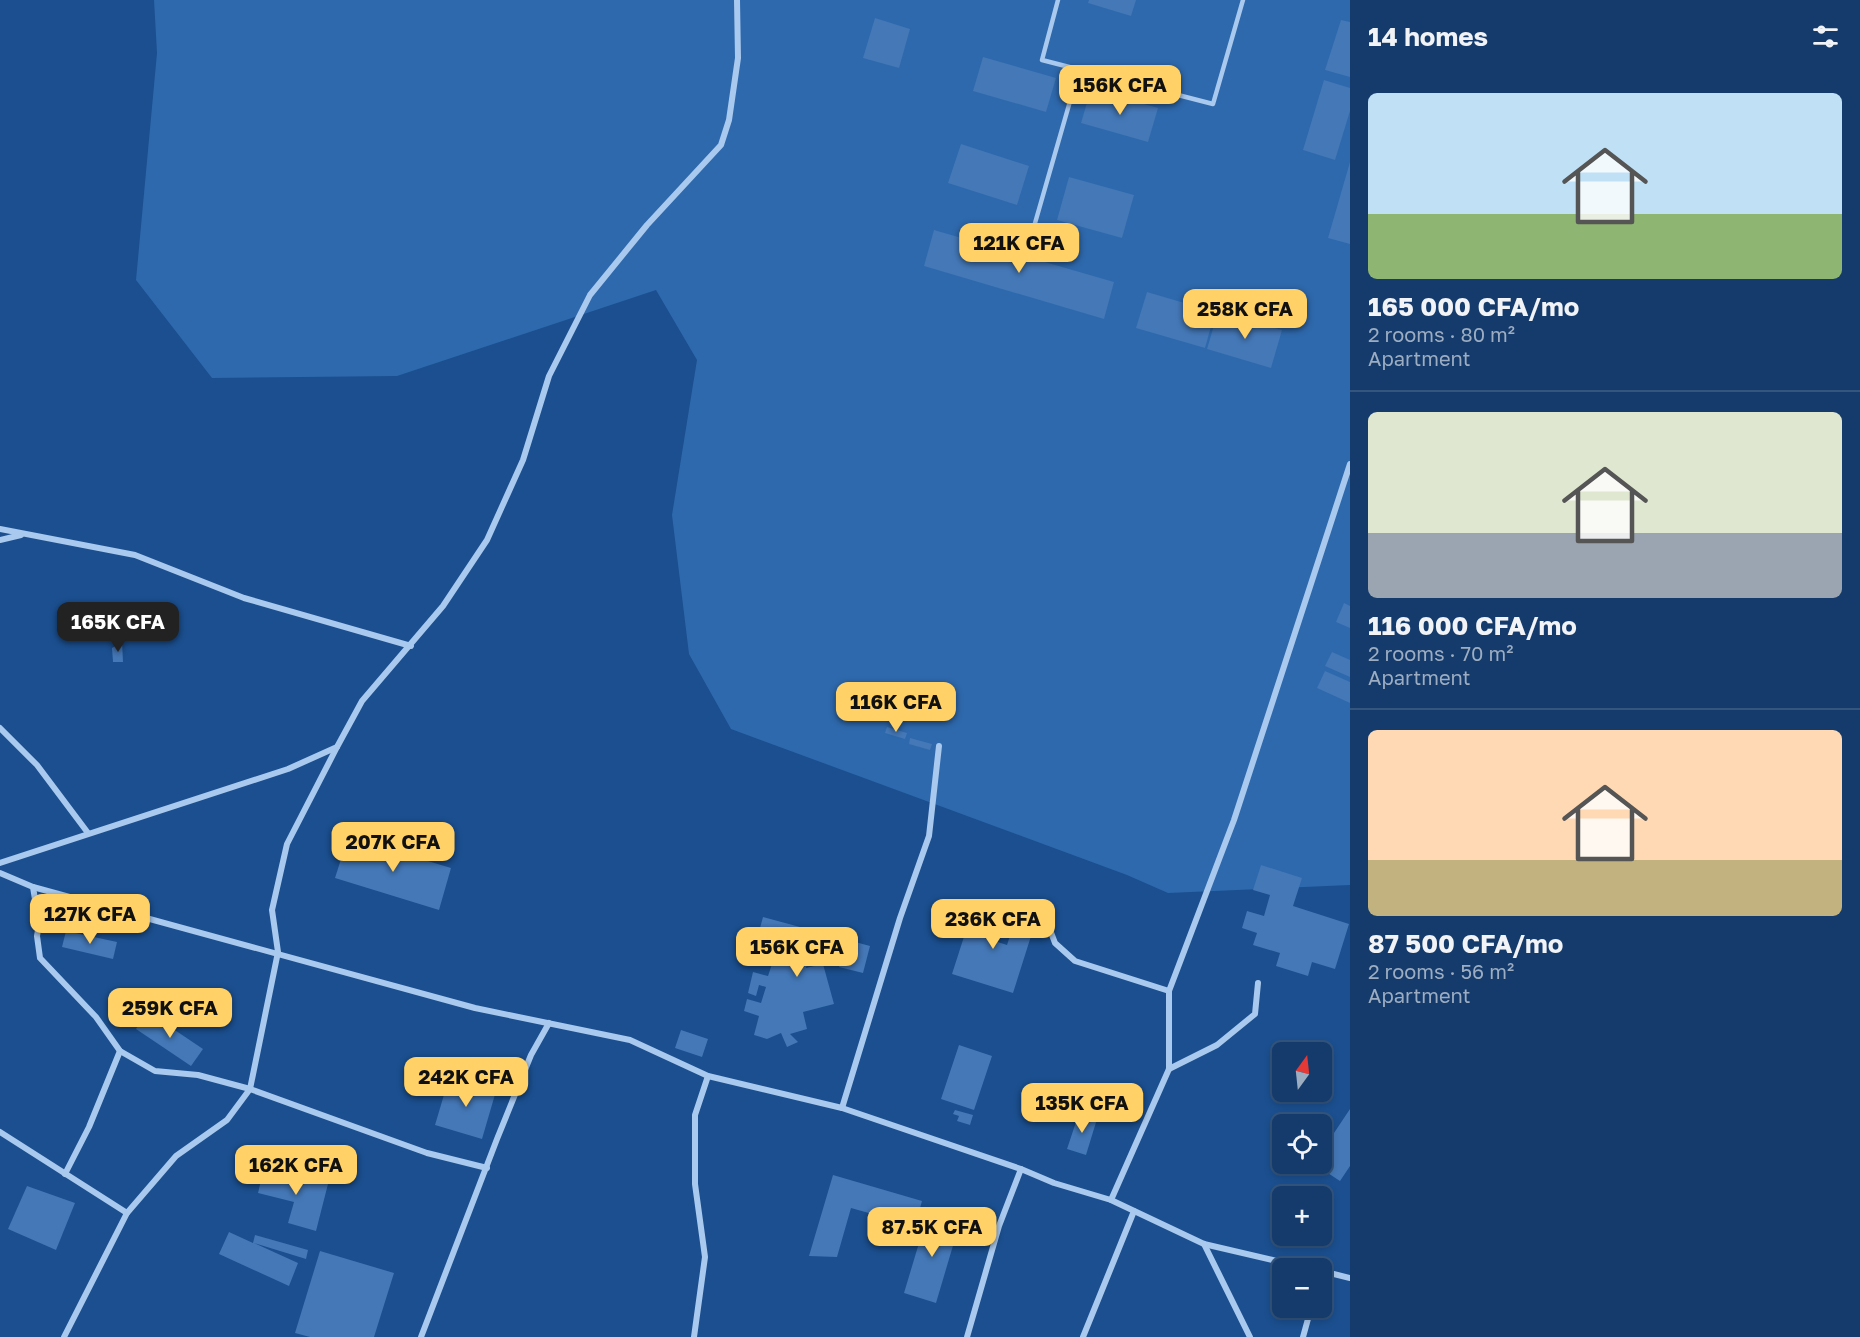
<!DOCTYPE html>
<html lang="en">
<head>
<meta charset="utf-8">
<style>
	body { margin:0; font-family:"Golos Text",sans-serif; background:#1d4271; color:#f1f3f6; height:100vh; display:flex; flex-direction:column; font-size:22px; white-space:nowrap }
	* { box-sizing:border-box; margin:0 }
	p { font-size:20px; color:#9dadc1 }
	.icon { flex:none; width:33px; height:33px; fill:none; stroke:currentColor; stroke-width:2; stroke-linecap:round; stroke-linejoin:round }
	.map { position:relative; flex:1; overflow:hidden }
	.drawer { display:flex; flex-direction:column; background:#143b6b; width:510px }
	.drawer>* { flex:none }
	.needle { width:39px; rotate:15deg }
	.controls { position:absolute; left:1272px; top:1042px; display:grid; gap:12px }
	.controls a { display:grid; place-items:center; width:60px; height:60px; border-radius:9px; background:#143b6b; box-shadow:0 3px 9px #0003,0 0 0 2px #33557e; font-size:30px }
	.price { position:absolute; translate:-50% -51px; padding:0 14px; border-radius:12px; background:#ffd166; color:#111; font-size:20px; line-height:39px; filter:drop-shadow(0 2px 3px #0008) }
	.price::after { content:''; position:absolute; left:50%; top:36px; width:18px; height:14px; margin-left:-9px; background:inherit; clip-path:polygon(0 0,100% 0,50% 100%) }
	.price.current { background:#222; color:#fff }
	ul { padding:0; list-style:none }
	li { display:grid; align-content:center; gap:12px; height:318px; padding:0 18px }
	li+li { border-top:2px solid #33557e }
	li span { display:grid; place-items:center; height:186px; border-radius:9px; color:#555 }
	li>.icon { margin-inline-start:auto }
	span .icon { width:108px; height:108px; fill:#fffc; stroke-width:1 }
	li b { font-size:26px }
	h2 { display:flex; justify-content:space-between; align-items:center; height:72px; padding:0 18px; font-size:26px }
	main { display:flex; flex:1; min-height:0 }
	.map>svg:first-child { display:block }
	.green { fill:#2e69ad }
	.building { fill:#4478b7 }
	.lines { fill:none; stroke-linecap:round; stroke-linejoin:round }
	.lane { stroke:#a9c9ee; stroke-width:4.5 }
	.street { stroke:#a9c9ee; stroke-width:6 }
</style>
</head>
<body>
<main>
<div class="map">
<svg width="1350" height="1337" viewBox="0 0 1350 1337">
	<rect width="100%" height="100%" fill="#1b4f8f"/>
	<polygon class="green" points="154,0 1350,0 1350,885 1168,893 1127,875 731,729 689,654 672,515 697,360 656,290 397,376 212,378 136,280 157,53"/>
	<g class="building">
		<polygon points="1089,0 1136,0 1131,16 1088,3"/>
		<polygon points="875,18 910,29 899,68 863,58"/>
		<polygon points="1341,20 1350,22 1350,77 1325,70"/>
		<polygon points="983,57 1056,78 1046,112 973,91"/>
		<polygon points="1324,80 1350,88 1350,111 1335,160 1303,150"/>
		<polygon points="1091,89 1158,108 1148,142 1081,123"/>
		<polygon points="961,144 1029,166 1017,205 948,183"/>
		<polygon points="1350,162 1350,244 1328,238"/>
		<polygon points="1069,177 1134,195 1122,238 1057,220"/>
		<polygon points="934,230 1114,282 1104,319 924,266"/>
		<polygon points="1147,292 1215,312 1205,348 1136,328"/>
		<polygon points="1218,312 1282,330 1271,368 1207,349"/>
		<polygon points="1344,603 1350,606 1350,628 1336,622"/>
		<polygon points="122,642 123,662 113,662 112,648"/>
		<polygon points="1332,652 1350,660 1350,677 1325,666"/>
		<polygon points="1325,671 1350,682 1350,703 1317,688"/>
		<polygon points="887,727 907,733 905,739 885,733"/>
		<polygon points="910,738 932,744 930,750 909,744"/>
		<polygon points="348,837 451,868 439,910 335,878"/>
		<polygon points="1261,865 1302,878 1293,906 1349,924 1335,969 1312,962 1308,976 1276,966 1280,953 1253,945 1257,933 1242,928 1247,911 1264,916 1270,895 1253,890"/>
		<polygon points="960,904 988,912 982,937 1007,945 1019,908 1038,914 1013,993 952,974 970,918 956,914"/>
		<polygon points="763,917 870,946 863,973 839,967 841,961 799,950 800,945 779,940 775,955 807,964 806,968 823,964 834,1004 803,1012 807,1029 790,1034 798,1042 787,1047 781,1033 767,1039 754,1035 759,1016 744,1011 747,999 761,1003 766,987 759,985 756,996 748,993 753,972 768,976 775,955 754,950"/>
		<polygon points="66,931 117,942 113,959 62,947"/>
		<polygon points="148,1012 203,1049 191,1066 136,1029"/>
		<polygon points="681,1030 708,1039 702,1057 675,1048"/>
		<polygon points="959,1045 992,1056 974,1110 941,1099"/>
		<polygon points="449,1078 496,1091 482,1139 435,1125"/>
		<polygon points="1060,1083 1101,1096 1096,1113 1054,1101"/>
		<polygon points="1350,1109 1350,1166 1340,1181 1314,1164 1322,1164 1322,1151"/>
		<polygon points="955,1110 973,1115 970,1125 957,1121 959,1116 953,1114"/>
		<polygon points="1079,1113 1097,1119 1086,1155 1067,1149"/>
		<polygon points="264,1168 328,1184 316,1231 288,1223 294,1202 258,1193"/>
		<polygon points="833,1175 922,1201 915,1226 851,1208 837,1257 809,1256"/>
		<polygon points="27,1186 75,1203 56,1250 8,1229"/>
		<polygon points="928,1213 960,1222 936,1303 904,1293"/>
		<polygon points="229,1232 253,1243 255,1235 308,1250 306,1259 254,1243 298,1263 289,1286 219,1254"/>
		<polygon points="320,1251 394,1273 374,1337 310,1337 295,1333"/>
	</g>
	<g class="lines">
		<g class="lane">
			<polyline points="1058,0 1042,60 1213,104 1243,0"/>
			<polyline points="1029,244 1079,70"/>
		</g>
		<g class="street">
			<polyline points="0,529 135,555 244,598 411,646"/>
			<polyline points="0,540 21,535"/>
			<polyline points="0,728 37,765 88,833"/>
			<polyline points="0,863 288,769 337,747 362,701 443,606 487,540 523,460 549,376 590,295 647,225 721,145 729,120 738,58 737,0"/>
			<polyline points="0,873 33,887 475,1008 630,1040 708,1076 842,1108 1021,1169 1054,1183 1111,1200 1204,1244 1311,1269"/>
			<polyline points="33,887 39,924 37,936 40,958 96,1017 120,1051 155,1071 198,1075 250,1089 427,1153 487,1168"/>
			<polyline points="1041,906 1055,943 1075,961 1169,991"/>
			<polyline points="1169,1069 1217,1045 1255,1014 1258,983"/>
			<polyline points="842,1108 900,918 929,836 939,746"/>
			<polyline points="0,1132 127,1213"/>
			<polyline points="65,1174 89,1127 120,1051"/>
			<polyline points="1111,1200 1169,1069 1169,991 1234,820 1350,464"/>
			<polyline points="1204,1244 1250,1337"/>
			<polyline points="1322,1271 1350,1278"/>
			<polyline points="64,1337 127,1213 176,1156 227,1120 250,1089 278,952 272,910 287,844 337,747"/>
			<polyline points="421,1337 497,1139 531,1055 549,1023"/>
			<polyline points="694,1337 705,1257 695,1184 695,1115 708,1076"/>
			<polyline points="967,1337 999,1226 1021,1169"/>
			<polyline points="1083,1337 1134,1211"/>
			<polyline points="1303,1337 1311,1308"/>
		</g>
	</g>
</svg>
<div class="controls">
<a><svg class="needle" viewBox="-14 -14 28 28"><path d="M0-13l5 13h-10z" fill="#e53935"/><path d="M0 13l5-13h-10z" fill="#9dadc1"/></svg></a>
<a><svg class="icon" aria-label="locate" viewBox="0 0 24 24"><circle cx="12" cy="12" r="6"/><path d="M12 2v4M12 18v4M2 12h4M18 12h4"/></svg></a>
<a>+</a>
<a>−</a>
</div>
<b class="price" style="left:1120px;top:116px">156K CFA</b>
<b class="price" style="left:1019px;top:274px">121K CFA</b>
<b class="price" style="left:1245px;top:340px">258K CFA</b>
<b class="price current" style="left:118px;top:653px">165K CFA</b>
<b class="price" style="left:896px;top:733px">116K CFA</b>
<b class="price" style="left:393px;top:873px">207K CFA</b>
<b class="price" style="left:90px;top:945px">127K CFA</b>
<b class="price" style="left:993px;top:950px">236K CFA</b>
<b class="price" style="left:797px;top:978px">156K CFA</b>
<b class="price" style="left:170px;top:1039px">259K CFA</b>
<b class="price" style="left:466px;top:1108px">242K CFA</b>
<b class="price" style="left:1082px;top:1134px">135K CFA</b>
<b class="price" style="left:296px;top:1196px">162K CFA</b>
<b class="price" style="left:932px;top:1258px">87.5K CFA</b>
</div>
<section class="drawer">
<h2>14 homes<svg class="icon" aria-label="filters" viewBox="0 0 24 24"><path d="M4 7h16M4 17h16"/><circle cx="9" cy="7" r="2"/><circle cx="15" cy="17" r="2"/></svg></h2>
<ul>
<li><span style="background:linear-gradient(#bfe0f5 65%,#8fb573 0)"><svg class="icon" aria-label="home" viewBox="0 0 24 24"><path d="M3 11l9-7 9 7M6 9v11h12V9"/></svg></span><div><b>165 000 CFA/mo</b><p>2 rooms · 80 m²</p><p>Apartment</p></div></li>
<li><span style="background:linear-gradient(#dfe7d0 65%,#9aa5b1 0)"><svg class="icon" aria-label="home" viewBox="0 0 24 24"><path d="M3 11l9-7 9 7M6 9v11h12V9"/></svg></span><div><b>116 000 CFA/mo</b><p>2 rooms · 70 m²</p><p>Apartment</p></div></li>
<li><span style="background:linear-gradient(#ffd9b3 70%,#c2b280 0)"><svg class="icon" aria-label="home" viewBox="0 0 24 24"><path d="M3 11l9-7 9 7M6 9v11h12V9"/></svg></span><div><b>87 500 CFA/mo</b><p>2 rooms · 56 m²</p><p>Apartment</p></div></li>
</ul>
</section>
</main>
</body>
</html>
